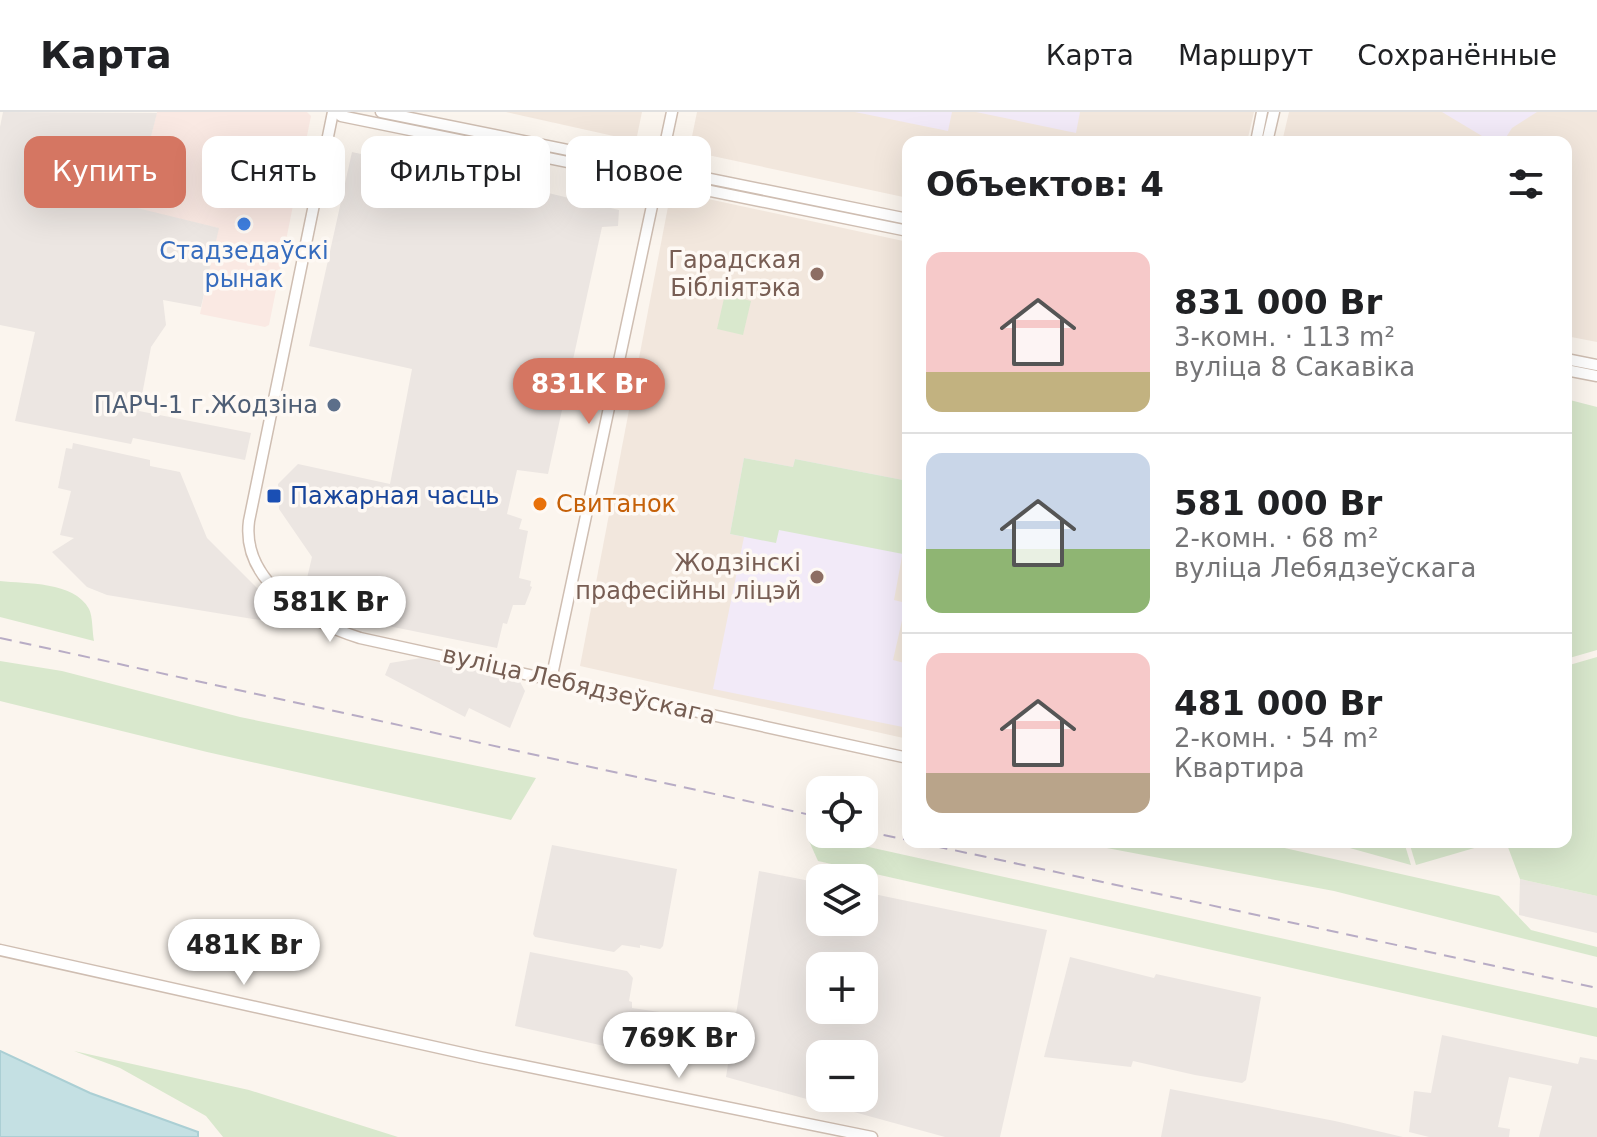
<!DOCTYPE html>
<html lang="ru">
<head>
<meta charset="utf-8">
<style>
	body { margin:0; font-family:"DejaVu Sans",sans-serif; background:#f6f6f6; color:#202124; height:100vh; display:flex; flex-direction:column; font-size:30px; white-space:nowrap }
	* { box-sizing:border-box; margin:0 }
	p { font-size:26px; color:#757577 }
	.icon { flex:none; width:44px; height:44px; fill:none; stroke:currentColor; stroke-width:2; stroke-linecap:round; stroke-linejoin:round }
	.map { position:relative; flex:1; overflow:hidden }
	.details { position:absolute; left:902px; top:24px; width:670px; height:712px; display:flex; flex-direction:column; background:#fff; border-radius:16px; box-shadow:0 8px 32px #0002 }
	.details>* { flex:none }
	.hud { position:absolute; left:24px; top:24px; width:758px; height:72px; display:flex; gap:16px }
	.fabs { position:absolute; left:806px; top:664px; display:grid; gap:16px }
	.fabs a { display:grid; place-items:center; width:72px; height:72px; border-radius:16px; background:#fff; box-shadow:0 8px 32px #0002; font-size:40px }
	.price { position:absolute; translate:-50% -68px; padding:0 18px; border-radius:28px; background:#fff; color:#222; font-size:26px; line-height:52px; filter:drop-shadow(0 2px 4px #0008) }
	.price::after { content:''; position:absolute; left:50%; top:48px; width:24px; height:18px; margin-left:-12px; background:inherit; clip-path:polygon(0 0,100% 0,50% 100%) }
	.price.selected { background:#d57662; color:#fff }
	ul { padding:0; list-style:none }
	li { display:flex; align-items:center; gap:24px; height:200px; padding:0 24px }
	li+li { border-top:2px solid #e0e0e0 }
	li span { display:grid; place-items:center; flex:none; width:224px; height:160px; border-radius:16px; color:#555 }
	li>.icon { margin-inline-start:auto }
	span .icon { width:96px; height:96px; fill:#fffc; stroke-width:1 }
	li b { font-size:34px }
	h2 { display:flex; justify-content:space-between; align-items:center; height:96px; padding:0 24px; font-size:34px }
	.tag { padding:0 28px; border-radius:16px; background:#fff; box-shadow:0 8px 32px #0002; font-size:28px; line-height:72px }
	.tag.selected { background:#d57662; color:#fff }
	header { display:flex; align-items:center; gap:48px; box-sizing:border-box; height:112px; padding:0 40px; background:#fff; border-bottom:2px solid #e0e0e0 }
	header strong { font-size:38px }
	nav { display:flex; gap:44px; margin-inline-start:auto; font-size:28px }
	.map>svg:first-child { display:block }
	.residential { fill:#f2e7dd }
	.commercial { fill:#fae9e3 }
	.industrial { fill:#ece6e2; fill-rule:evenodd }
	.education { fill:#f2eaf8 }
	.green { fill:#d9e8cd }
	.water { fill:#c4e0e3; stroke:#abcfd4; stroke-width:2 }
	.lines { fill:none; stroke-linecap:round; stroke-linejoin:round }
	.secondary-casing { stroke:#cfbeb2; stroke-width:13 }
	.secondary { stroke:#fff; stroke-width:10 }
	.rail { stroke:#b8acc5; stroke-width:2; stroke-dasharray:12 8; stroke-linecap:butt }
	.shop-dot { fill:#3f7fe0; stroke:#fef9f4; stroke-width:3 }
	.education-dot { fill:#8d6e63; stroke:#fef9f4; stroke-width:3 }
	.service-dot { fill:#5c6f8a; stroke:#fef9f4; stroke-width:3 }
	.transit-dot { fill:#1a4fb4; stroke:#fef9f4; stroke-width:3 }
	.food-dot { fill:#e8710a; stroke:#fef9f4; stroke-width:3 }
	.labels { text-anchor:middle; stroke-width:7; stroke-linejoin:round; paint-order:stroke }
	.shop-label { font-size:24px; fill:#366cbe; stroke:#fef9f4 }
	.education-label { font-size:24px; fill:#785e54; stroke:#fef9f4; text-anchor:end }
	.service-label { font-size:24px; fill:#4e5e75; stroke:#fef9f4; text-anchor:end }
	.transit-label { font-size:24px; fill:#164399; stroke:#fef9f4; text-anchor:start }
	.food-label { font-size:24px; fill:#c56008; stroke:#fef9f4; text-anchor:start }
	.street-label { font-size:24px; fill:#755d52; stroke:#fef9f4 }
</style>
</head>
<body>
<header>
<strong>Карта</strong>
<nav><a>Карта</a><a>Маршрут</a><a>Сохранённые</a></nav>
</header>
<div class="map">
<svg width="1597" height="1025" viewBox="0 0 1597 1025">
	<rect width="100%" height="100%" fill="#fbf5ee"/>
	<g class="residential">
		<polygon points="506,0 642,0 636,29"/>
		<polygon points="697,0 1254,0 1247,30 908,30 908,86 689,39"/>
		<polygon points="1289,0 1597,0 1597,230 1566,224 1566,30 1282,30"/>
		<polygon points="671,79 908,130 908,627 580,554"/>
	</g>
	<polygon class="commercial" points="157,0 307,0 311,4 269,213 265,215 200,202 218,116 133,96"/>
	<g class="industrial">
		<polygon points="3,0 157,1 133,95 219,116 201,195 163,188 166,213 151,235 139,299 251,321 245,348 133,326 131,332 15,309 35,220 0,213 0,15"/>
		<polygon points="370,34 472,54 473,66 496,72 499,67 546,75 544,80 619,98 618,114 602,115 548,362 517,358 507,402 522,407 519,417 528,419 519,466 531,469 530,474 532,475 525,493 513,493 507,512 503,511 497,536 334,503 303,483 312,445 279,397 278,372 298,352 390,372 412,257 309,234 352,40 361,42"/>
		<polygon points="73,331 150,348 150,354 180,360 207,426 286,505 284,512 107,483 87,475 52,440 74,426 60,423 71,379 58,376 66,336 72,337"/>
		<polygon points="421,546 519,568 525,579 510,616 469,596 465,605 385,563 390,551"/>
		<polygon points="552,733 677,757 663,834 660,837 640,833 640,836 622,833 614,840 535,825 533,822"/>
		<path d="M759 759 820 771V810H864V780L1047 818 1000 1025H945L726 965ZM820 854H864V898H820ZM820 942H864V986H820Z"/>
		<polygon points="1520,767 1597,784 1597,821 1519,803"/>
		<polygon points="530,840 627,859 633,866 629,889 632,890 632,896 722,909 716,952 613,936 515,914"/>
		<polygon points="1070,845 1154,866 1156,862 1261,885 1246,968 1242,971 1195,963 1133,949 1131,955 1044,945"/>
		<polygon points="1442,923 1578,952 1580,945 1597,948 1597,1025 1539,1025 1552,974 1509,965 1498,1015 1510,1017 1509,1025 1429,1025 1409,1020 1414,979 1431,981"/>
		<polygon points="1170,977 1335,1009 1403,1025 1161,1025"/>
	</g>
	<g class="education">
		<polygon points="855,0 952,0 948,19"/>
		<polygon points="976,0 1080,0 1076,21"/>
		<polygon points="1442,0 1537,0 1512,16 1503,30 1492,30"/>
		<polygon points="744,346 793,355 795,347 908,369 908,412 894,488 906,491 893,548 908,552 908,616 713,577 744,425 730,422"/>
	</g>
	<g class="green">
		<polygon points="725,182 751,189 743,223 717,217"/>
		<polygon points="1566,287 1597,295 1597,538 1566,547"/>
		<polygon points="744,346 793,355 795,347 908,369 908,412 903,442 779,418 776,431 730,422"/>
		<path d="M0 469C26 472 74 469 89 497 93 505 92 520 94 529L0 505Z"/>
		<polygon points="1597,545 1597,784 1520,767 1506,730 1566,730 1566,554"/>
		<polygon points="0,549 62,559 240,605 536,666 511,708 207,640 0,589"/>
		<polygon points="809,729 855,732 1597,896 1597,925 818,749"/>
		<polygon points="1075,730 1258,730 1499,784 1531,818 1597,835 1597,845 1334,779"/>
		<polygon points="1328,730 1404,730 1411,753"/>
		<polygon points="1409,730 1495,730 1416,753"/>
		<polygon points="74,939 249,978 398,1025 223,1025 206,1004 120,956"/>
	</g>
	<polygon class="water" points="0,939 90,981 198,1020 198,1025 0,1025"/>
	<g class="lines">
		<g class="secondary-casing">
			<g id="secondary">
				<path d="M333 0 249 409C241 470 309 510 360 526L908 646"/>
				<polyline points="337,0 341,4 908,119"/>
				<polyline points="381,0 908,107"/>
				<polyline points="1256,30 1262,0"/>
				<polyline points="1267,30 1274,0"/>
				<polyline points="1566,247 1597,253"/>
				<polyline points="1566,258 1597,264"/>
				<polyline points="551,568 672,0"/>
				<polyline points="0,838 480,945 872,1025"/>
			</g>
		</g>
		<use href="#secondary" class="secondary"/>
		<g class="rail">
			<polyline points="0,526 820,705"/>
			<polyline points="864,719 908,728"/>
			<polyline points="916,730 1597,876"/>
		</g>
	</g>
	<circle class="shop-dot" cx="244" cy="112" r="8"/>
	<g class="education-dot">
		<circle cx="817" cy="162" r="8"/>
		<circle cx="817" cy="465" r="8"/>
	</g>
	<circle class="service-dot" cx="334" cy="293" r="8"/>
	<rect class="transit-dot" x="266" y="376" width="16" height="16" rx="4"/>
	<circle class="food-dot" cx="540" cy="392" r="8"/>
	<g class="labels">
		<g class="shop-label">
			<text x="244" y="147">Стадзедаўскі<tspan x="244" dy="28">рынак</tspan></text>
		</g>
		<g class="education-label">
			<text x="801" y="156">Гарадская<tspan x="801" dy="28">Бібліятэка</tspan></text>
			<text x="801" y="459">Жодзінскі<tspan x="801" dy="28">прафесійны ліцэй</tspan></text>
		</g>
		<g class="service-label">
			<text x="318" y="301">ПАРЧ-1 г.Жодзіна</text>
		</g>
		<g class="transit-label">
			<text x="290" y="392">Пажарная часць</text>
		</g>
		<g class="food-label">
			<text x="556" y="400">Свитанок</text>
		</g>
		<g class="street-label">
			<text transform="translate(579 573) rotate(13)" y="8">вуліца Лебядзеўскага</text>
		</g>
	</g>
</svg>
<div class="fabs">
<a><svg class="icon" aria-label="locate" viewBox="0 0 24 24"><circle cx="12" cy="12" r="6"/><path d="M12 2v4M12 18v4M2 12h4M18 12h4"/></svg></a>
<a><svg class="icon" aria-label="layers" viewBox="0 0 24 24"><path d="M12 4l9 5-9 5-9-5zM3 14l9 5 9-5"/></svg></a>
<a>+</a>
<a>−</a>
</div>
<b class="price selected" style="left:589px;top:314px">831K Br</b>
<b class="price" style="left:330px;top:532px">581K Br</b>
<b class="price" style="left:244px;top:875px">481K Br</b>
<b class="price" style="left:679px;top:968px">769K Br</b>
<div class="hud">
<a class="tag selected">Купить</a>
<a class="tag">Снять</a>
<a class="tag">Фильтры</a>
<a class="tag">Новое</a>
</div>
<section class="details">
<h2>Объектов: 4<svg class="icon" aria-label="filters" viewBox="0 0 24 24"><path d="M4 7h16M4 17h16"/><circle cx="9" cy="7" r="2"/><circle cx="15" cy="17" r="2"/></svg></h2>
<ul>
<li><span style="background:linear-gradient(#f6c9c9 75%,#c2b280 0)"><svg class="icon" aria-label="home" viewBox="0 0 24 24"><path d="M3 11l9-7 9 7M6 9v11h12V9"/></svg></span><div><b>831 000 Br</b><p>3-комн. · 113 m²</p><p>вуліца 8 Сакавіка</p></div></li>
<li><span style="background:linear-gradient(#c9d6e8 60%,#8fb573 0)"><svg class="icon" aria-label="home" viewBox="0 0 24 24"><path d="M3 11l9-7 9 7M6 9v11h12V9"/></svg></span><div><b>581 000 Br</b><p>2-комн. · 68 m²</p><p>вуліца Лебядзеўскага</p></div></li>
<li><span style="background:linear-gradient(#f6c9c9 75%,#b9a48a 0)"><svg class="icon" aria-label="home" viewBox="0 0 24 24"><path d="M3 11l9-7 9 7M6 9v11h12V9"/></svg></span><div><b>481 000 Br</b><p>2-комн. · 54 m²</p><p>Квартира</p></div></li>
</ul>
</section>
</div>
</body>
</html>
